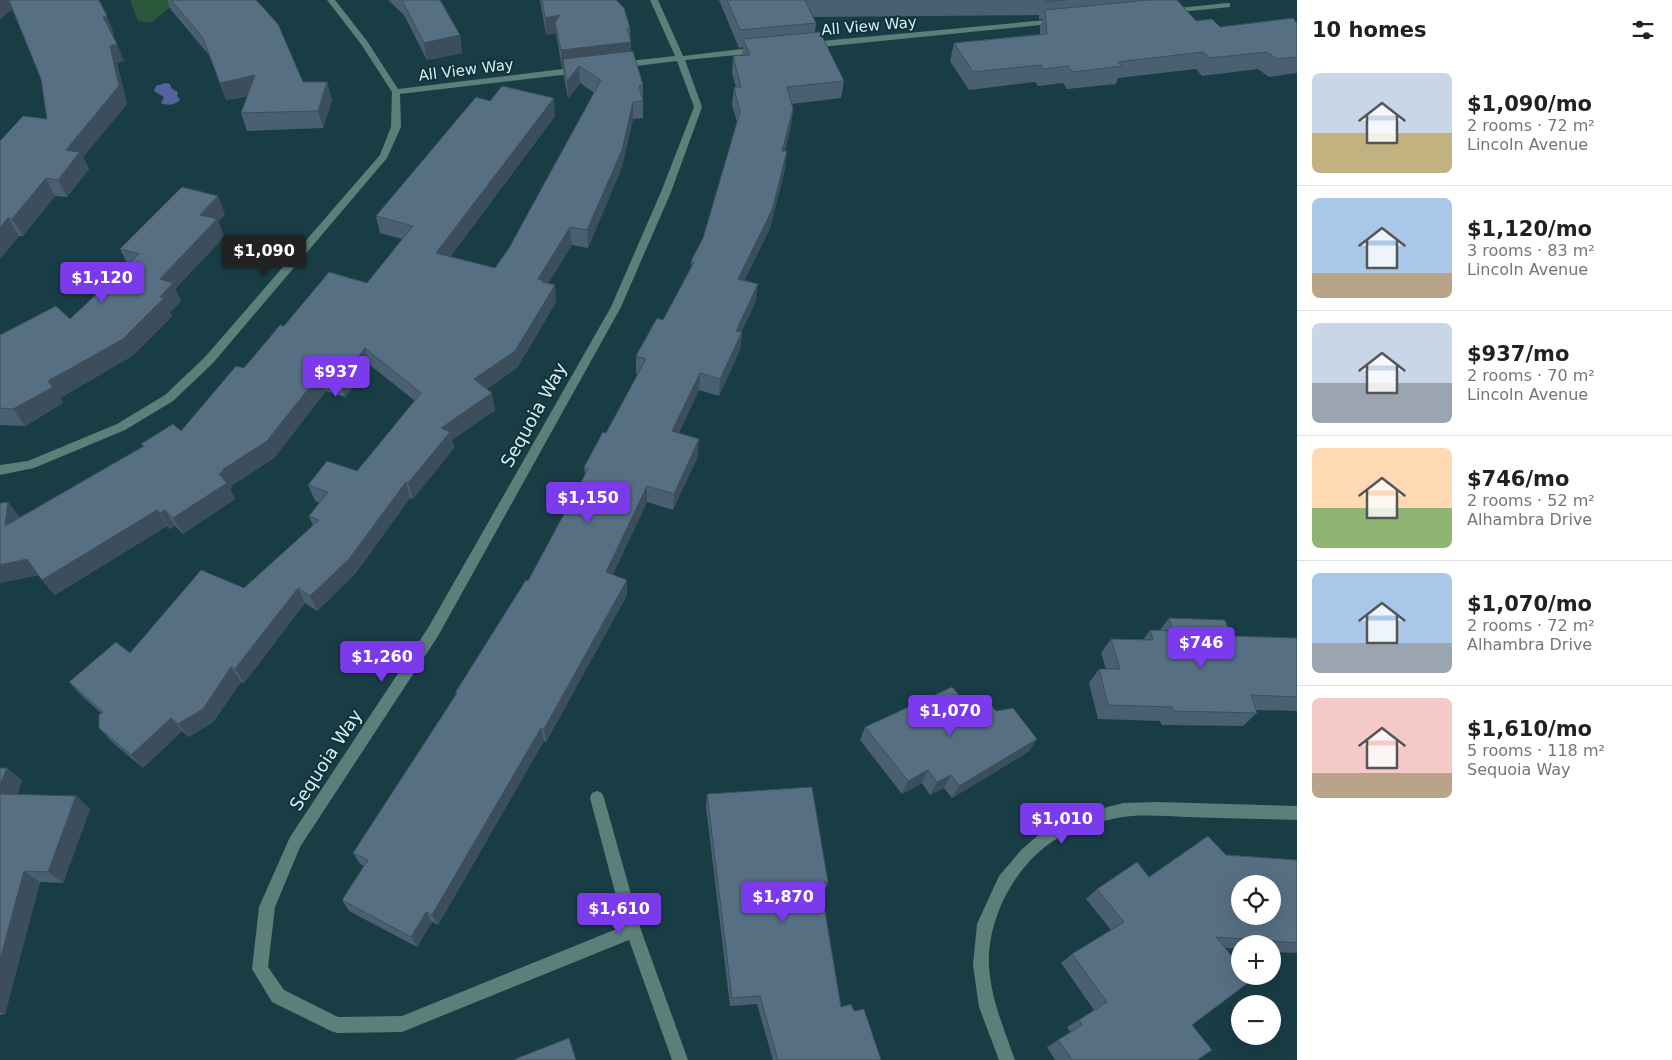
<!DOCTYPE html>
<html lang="en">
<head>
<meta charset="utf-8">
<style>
	body { margin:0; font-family:"DejaVu Sans",sans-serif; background:#f6f6f6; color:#202124; height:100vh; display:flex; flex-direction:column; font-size:19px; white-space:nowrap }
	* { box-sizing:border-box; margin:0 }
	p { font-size:16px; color:#757577 }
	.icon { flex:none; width:28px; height:28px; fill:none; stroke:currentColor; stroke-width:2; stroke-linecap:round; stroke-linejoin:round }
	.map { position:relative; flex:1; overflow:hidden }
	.sheet { display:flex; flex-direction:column; background:#fff; width:375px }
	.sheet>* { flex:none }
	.tools { position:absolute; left:1231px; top:875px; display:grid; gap:10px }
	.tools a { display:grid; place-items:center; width:50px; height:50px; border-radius:50%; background:#fff; box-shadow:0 5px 20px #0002; font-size:25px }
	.price { position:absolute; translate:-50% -42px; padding:0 11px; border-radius:5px; background:#7c3aed; color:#fff; font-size:16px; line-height:32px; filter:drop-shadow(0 1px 2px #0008) }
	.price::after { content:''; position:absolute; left:50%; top:30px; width:15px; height:11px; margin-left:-8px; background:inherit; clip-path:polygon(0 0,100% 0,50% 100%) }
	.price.current { background:#222; color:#fff }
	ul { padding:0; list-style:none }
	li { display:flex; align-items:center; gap:15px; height:125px; padding:0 15px }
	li+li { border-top:1px solid #e0e0e0 }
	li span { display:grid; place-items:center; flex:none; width:140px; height:100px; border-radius:8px; color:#555 }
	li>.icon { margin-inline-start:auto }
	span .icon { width:60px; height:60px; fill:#fffc; stroke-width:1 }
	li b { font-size:21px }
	h2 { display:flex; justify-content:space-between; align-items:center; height:60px; padding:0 15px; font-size:21px }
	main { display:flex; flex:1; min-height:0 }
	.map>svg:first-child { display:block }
	.green { fill:#2a573a }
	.water { fill:#56639a }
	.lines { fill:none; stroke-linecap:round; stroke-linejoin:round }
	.minor { fill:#5d7f7a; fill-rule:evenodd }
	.wall { fill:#4a5f71 }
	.shaded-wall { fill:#3c4e5c }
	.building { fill:#566f83; stroke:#3c4e5c; fill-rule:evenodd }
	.labels { text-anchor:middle; stroke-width:4; stroke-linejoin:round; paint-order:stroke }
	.far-street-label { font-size:15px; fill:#daedf2; stroke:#0e333a }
	.street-label { font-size:18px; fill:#daedf2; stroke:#0e333a }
</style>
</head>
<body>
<main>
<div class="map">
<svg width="1297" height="1060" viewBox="0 0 1297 1060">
	<rect width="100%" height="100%" fill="#193d45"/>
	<polygon class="green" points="130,0 168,0 174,4 151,23 138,21"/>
	<path class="water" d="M165 83 170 84 172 89 178 92 177 96 180 100C175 105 167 106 161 103L164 97 154 91 156 86Z"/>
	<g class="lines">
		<g class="minor">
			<polygon points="327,0 335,0 367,41 398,89 579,67 583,70 579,73 400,94 401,127 387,158 213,363 173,401 125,430 34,468 0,475 0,465 28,461 117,424 165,395 205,357 380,155 391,127 392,92 361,44"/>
			<polygon points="650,0 658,0 683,56 758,47 762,50 758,53 685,60 702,107 671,192 621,307 438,636 300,847 275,907 268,967 284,990 338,1017 402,1016 624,926 590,798 592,793 597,791 602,793 604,798 641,930 688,1060 672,1060 629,940 402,1032 337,1033 331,1031 272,1002 252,969 259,907 290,837 428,628 611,307 661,192 694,107 677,61 619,68 615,65 619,62 675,56"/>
			<polygon points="1227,3 1230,3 1230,7 1169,13 1165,11 1169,9"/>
			<polygon points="1057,19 1060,19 1060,23 811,48 807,45 811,42"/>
			<path d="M1158 802 1297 806V820C1260 819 1224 818 1187 817 1166 816 1143 814 1123 817 1105 820 1073 828 1058 838 1016 863 987 917 989 966 991 999 1004 1029 1015 1060H999L979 1007 973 965 977 924 999 876 1022 849 1048 827 1088 812 1123 803Z"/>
		</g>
	</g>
	<g class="wall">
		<polygon points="0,0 114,34 112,34 124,61 117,63 127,104 83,157 89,169 67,197 55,196 23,236 19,236 0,259 0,141 47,119 41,79 12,9 0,19"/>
		<polygon points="167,0 256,0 303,82 327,82 332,100 323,128 247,131 241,113 248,96 226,100 209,55 171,10"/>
		<polygon points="388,0 440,0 460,35 462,53 427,60 404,15"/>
		<polygon points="540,0 616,0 630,28 631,51 643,85 643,118 633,119 622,167 588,248 572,245 548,283 555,285 556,302 517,368 487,389 495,410 452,440 454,448 413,499 410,498 355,574 317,611 305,603 244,683 241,682 213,722 189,737 182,731 143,768 111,741 99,728 101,713 82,696 69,682 130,653 244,588 313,526 309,516 320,503 315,501 308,485 357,471 415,401 370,365 345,397 326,391 274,458 231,486 232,488 230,489 235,499 183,534 175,526 170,529 167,526 55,595 38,575 0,583 8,502 20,518 143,447 141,444 181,431 284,326 367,283 402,239 380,233 376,216 555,116 450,257 495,268 509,248 594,93 580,83 568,99 564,76 563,67 562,68 556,33 546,35"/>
		<polygon points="719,0 1177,0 1196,21 1220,27 1297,23 1297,73 1269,77 1258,69 1202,76 1196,69 1118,78 1116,84 1067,89 1063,83 1038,86 1035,82 969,90 950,61 954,43 1040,34 1040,27 1043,19 1039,19 1039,15 813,17 816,23 815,32 844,81 841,98 792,104 793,109 791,126 785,151 785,169 770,228 744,281 756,301 741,332 742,332 740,350 719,396 699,390 679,433 698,456 673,510 647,502 613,574 627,595 546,742 544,741 438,925 432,922 417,947 349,911 342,900 364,866 360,864 353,853 456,695 455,693 528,581 585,475 584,467 606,433 638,374 636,373 636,356 663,320 691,269 691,261 703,238 737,122 732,105 734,87 736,87 732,73 733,56 742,55 743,47 739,48"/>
		<polygon points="225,214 218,221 224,237 175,289 181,301 170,312 172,316 132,356 60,398 63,403 25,426 0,425 0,335 70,319 128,265 120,249"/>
		<polygon points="1169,618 1231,636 1297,638 1297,711 1256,710 1257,713 1243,726 1162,725 1160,721 1098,719 1089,683 1099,669 1106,669 1101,653 1111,639 1143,640 1150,630 1160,630"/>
		<polygon points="965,702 996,711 1037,739 1028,752 952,798 944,788 930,795 922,783 902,794 860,740 865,727"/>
		<polygon points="0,768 7,768 22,781 17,794 76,796 90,809 63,883 40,882 5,1014 0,1015"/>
		<polygon points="707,794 828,882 824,892 822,892 841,1007 854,1011 881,1060 773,1060 757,1004 730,1006 706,807"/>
		<polygon points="1226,855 1297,860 1297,953 1272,952 1272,944 1240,944 1240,949 1225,948 1192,1025 1197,1060 1055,1060 1047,1047 1070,1032 1067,1027 1094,1010 1061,963 1072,954 1111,930 1086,899 1097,889 1149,877"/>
	</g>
	<g class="shaded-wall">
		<polygon points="0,0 10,0 14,8 0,19"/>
		<polygon points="560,15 555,22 556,33 546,35 545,18"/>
		<polygon points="107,16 114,34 110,35 103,17"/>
		<polygon points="460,35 462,53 427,60 424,43"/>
		<polygon points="631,42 631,59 563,59 563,67 562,68 561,50"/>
		<polygon points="117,44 124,61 117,63 127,104 83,157 89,169 67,197 58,180 66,150 110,46"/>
		<polygon points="579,66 580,83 568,99 567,81"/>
		<polygon points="255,75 261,92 226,100 220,83"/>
		<polygon points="327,82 332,100 323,128 318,111"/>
		<polygon points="554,98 555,116 439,271 436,253"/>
		<polygon points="633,102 633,119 622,167 588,248 587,230"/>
		<polygon points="793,109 791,126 780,168 782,151"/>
		<polygon points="787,151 785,169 770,228 736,296 738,279"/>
		<polygon points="46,178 55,196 23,236 12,219"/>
		<polygon points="218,196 225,214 218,221 224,237 175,289 181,301 170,312 172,316 132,356 60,398 63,403 25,426 13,409 48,381 160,297 160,279 200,215"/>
		<polygon points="8,218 19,236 0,259 0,228"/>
		<polygon points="570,227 572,245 544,290 538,279"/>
		<polygon points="758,284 756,301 734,348 736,331"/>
		<polygon points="555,285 556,302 517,368 477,396 474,379"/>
		<polygon points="742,332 740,350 719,396 720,379"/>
		<polygon points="365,348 370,365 345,397 340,380"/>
		<polygon points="700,373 699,390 672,448 672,431"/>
		<polygon points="320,374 326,391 274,458 231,486 232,488 230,489 235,499 183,534 173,518 219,474"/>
		<polygon points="492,393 495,410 452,440 454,448 413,499 408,483 441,428"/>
		<polygon points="699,439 698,456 673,510 674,494"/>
		<polygon points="406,482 410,498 355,574 317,611 310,596"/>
		<polygon points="647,486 647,502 607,587 606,572"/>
		<polygon points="8,502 20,518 5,526"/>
		<polygon points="157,510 167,526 55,595 42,580"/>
		<polygon points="165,510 175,526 170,529 160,513"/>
		<polygon points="27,559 40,575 0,583 0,565"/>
		<polygon points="627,580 627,595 546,742 544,729"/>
		<polygon points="298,588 305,603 244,683 235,669"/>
		<polygon points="231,667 241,682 213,722 189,737 178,724"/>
		<polygon points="171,718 182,731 143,768 131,755"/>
		<polygon points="541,728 544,741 438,925 432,915"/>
		<polygon points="1037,739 1028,752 952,798 959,786"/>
		<polygon points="7,768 22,781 12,806 0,797 0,785"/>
		<polygon points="928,770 922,783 902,794 908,781"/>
		<polygon points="951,775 944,788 930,795 937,782"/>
		<polygon points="76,796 90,809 63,883 48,872"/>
		<polygon points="24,871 40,882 5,1014 0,1012 0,960"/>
		<polygon points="426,912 432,922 417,947 411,937"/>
	</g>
	<g class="building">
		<polygon points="9,0 99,0 107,16 103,17 117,44 110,46 119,86 66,150 80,152 58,180 46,178 12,219 8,218 0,228 0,141 23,116 47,119 41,79"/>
		<polygon points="171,0 256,0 278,24 303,82 327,82 318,111 241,113 255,75 220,83 203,38"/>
		<polygon points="402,0 440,0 460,35 424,43"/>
		<polygon points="542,0 616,0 624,8 630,28 627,28 631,42 561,50 555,22 560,15 545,18"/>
		<polygon points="727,0 805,0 816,23 740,30"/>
		<polygon points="1045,0 1065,0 1045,2"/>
		<polygon points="1149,0 1177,0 1196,21 1212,19 1220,27 1293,18 1297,23 1297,57 1277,59 1267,52 1210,58 1203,52 1118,62 1122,66 1073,72 1068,66 1043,69 1041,65 973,72 954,43 1047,34 1045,10"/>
		<polygon points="820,32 844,81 787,87 793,109 782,151 787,151 772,210 738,279 758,284 736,331 742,332 720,379 700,373 672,431 699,439 674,494 647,486 606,572 627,580 544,729 541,728 432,915 426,912 411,937 342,900 368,860 353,853 457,693 455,693 526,580 528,581 588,469 584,467 603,432 606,433 646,359 636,356 657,318 663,320 694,262 691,261 703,238 740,112 734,87 741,87 733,56 750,55 743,39"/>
		<polygon points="633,51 643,85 639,86 643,101 633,102 622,150 587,230 570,227 538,279 543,280 542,282 555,285 515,351 474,379 492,393 441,428 450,432 408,483 406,482 349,559 310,596 298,588 235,669 231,667 203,709 178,724 171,718 131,755 99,728 99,715 103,712 69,682 116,642 130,653 201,570 244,588 319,520 309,516 328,492 308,485 327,461 357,471 421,393 365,348 340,380 320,374 267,441 222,470 223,472 219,474 227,483 173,518 165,510 160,513 157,510 42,580 27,559 0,565 0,503 8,502 5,526 144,446 141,444 173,424 181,431 236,366 244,368 280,325 284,326 329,272 367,283 413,226 376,216 476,97 490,101 502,86 554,98 436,253 495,268 509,248 601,80 579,66 567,81 563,59"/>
		<polygon points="182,187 218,196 200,215 217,219 160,279 173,283 160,297 164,298 123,339 48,381 53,387 13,409 0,408 0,335 56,306 70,319 139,254 120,249"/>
		<polygon points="1169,618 1225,620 1231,636 1297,638 1297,697 1251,695 1257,713 1174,711 1172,707 1108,705 1099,669 1120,669 1111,639 1153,640 1150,630 1173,631"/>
		<polygon points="952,687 965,702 982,695 996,711 1013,708 1037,739 959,786 951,775 937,782 928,770 908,781 865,727"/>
		<polygon points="0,768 7,768 0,785"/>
		<polygon points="812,787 828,882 820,882 841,1007 851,1004 854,1011 864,1009 881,1060 778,1060 760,996 732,998 707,794"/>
		<polygon points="0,794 76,796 48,872 24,871 0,960"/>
		<path d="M1208 836 1226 855 1297 860V943L1216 937 1240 966V976H1249L1252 980 1192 1025 1212 1050 1197 1060H1072L1058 1040 1082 1025 1079 1020 1107 1002 1072 954 1124 922 1097 889 1137 862 1149 877ZM1240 884H1272V916H1240Z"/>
		<polygon points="569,1038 576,1060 515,1060 515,1059"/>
	</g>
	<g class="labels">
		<g class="far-street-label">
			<text transform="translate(869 26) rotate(-5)" y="5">All View Way</text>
			<text transform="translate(466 70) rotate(-7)" y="5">All View Way</text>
		</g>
		<g class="street-label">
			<text transform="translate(534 415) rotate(-61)" y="6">Sequoia Way</text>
			<text transform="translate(326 760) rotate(-57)" y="6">Sequoia Way</text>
		</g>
	</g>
</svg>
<div class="tools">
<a><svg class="icon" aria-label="locate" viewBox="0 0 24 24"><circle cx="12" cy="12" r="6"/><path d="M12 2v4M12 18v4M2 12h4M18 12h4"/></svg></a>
<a>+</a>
<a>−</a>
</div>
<b class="price current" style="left:264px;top:277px">$1,090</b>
<b class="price" style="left:102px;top:304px">$1,120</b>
<b class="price" style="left:336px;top:398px">$937</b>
<b class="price" style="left:588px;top:524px">$1,150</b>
<b class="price" style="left:1201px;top:669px">$746</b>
<b class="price" style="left:382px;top:683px">$1,260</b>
<b class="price" style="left:950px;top:737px">$1,070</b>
<b class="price" style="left:1062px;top:845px">$1,010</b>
<b class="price" style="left:783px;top:923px">$1,870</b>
<b class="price" style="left:619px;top:935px">$1,610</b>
</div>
<section class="sheet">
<h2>10 homes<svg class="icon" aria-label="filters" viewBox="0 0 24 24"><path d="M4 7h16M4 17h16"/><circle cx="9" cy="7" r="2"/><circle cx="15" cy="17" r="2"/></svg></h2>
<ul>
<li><span style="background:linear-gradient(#c9d6e8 60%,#c2b280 0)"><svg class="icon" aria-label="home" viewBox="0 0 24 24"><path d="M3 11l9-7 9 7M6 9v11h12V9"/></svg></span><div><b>$1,090/mo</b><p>2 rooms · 72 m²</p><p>Lincoln Avenue</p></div></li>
<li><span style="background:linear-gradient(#a9c7e8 75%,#b9a48a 0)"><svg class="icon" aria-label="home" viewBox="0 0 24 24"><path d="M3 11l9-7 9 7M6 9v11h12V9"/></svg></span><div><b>$1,120/mo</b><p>3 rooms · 83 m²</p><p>Lincoln Avenue</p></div></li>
<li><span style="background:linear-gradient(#c9d6e8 60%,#9aa5b1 0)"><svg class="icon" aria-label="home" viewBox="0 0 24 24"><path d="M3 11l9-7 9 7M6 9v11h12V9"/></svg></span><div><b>$937/mo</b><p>2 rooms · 70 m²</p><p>Lincoln Avenue</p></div></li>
<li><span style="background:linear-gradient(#ffd9b3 60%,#8fb573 0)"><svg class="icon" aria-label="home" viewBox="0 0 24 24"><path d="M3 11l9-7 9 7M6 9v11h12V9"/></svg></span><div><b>$746/mo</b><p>2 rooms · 52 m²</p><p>Alhambra Drive</p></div></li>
<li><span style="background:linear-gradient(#a9c7e8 70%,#9aa5b1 0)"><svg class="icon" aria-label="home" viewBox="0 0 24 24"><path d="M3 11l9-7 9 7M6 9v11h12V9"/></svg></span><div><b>$1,070/mo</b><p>2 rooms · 72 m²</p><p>Alhambra Drive</p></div></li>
<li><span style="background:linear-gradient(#f6c9c9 75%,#b9a48a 0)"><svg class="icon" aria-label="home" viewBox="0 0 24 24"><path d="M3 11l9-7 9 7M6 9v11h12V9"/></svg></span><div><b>$1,610/mo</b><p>5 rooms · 118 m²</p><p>Sequoia Way</p></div></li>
</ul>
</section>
</main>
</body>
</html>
